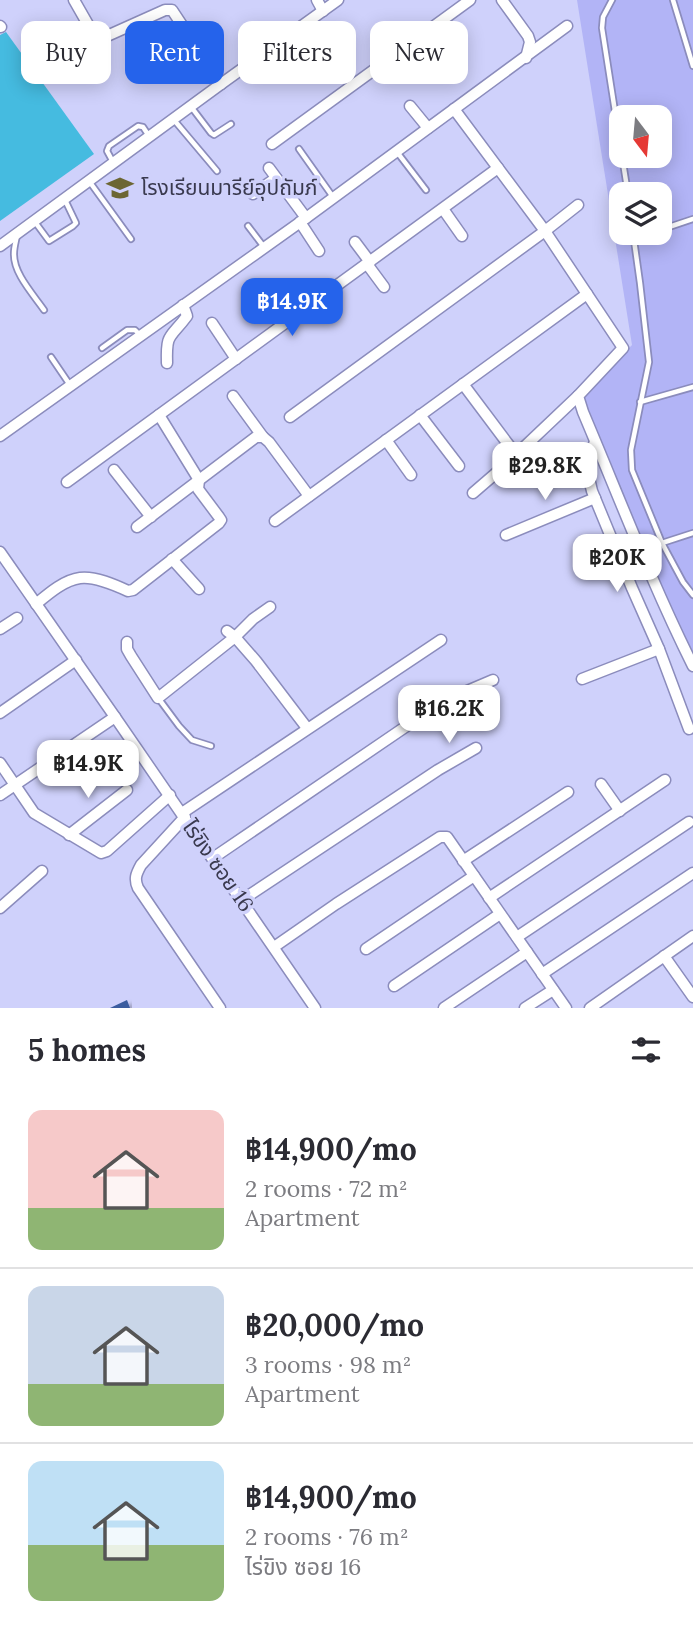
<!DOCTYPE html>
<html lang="en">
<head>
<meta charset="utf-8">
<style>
	body { margin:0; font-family:Lora,"Noto Sans Thai",serif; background:#f7f7f7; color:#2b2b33; height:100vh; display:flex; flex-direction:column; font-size:26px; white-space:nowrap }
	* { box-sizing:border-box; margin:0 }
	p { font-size:23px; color:#7c7c81 }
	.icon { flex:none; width:38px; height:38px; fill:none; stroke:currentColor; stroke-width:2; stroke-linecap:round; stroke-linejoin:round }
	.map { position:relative; height:1008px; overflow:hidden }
	.sheet { display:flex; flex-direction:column; background:#fff; flex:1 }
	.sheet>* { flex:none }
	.hud { position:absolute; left:21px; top:21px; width:651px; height:63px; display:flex; gap:14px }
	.needle { width:46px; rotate:164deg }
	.controls { position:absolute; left:609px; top:105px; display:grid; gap:14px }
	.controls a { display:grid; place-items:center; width:63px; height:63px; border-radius:14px; background:#fff; box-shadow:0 4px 18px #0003; font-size:35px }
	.price { position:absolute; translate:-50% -60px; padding:0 16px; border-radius:14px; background:#fff; color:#222; font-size:23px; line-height:46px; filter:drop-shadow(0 2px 4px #0008) }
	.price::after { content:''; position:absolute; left:50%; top:42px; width:21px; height:16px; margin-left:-10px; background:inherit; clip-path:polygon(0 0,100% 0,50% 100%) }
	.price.on { background:#2563eb; color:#fff }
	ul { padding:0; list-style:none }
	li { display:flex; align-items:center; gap:21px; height:175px; padding:0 28px }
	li+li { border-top:2px solid #e1e1e2 }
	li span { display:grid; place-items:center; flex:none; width:196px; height:140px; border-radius:14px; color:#555 }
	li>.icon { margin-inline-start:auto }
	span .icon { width:84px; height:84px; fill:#fffc; stroke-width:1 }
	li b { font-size:30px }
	h2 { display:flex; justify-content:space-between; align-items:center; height:84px; padding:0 28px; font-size:30px }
	.pill { padding:0 24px; border-radius:14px; background:#fff; box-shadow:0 4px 18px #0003; font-size:24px; line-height:63px }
	.pill.on { background:#2563eb; color:#fff }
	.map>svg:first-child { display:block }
	.green { fill:#b2b4f6; fill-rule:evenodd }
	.water { fill:#45bbe0 }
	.building { fill:#3a5b9f; filter:url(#shadow) }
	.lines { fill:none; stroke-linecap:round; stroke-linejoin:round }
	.lane-casing { stroke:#8b8cbc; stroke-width:8 }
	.street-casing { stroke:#8b8cbc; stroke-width:13 }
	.lane { stroke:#fff; stroke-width:4.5 }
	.street { stroke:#fff; stroke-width:10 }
	.labels { text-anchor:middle; stroke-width:7; stroke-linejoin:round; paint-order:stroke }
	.poi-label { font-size:21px; fill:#39394e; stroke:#cfd1fb; text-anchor:start }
	.street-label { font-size:21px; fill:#39394e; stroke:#cfd1fb }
</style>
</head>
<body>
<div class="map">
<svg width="693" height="1008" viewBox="0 0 693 1008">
	<defs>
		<filter id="shadow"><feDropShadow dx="5.5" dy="3" stdDeviation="2" flood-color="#0004"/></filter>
	</defs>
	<rect width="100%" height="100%" fill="#cfd1fb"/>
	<path class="green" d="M577 0H693V661L583 407 584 395 632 345ZM621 117H660V156H621ZM621 194H660V233H621Z"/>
	<polygon class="water" points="6,32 94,154 0,221 0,35"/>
	<polygon class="building" points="127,1000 130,1008 110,1008"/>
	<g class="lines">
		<g class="lane-casing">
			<g id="lane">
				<polyline points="612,0 603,17 602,28 621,150"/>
				<polyline points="673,0 693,66"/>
				<polyline points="192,108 211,133 214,135 231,124"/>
				<polyline points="174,120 217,171"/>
				<polyline points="299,149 333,197"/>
				<polyline points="397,152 426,190"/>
				<polyline points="622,156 628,194"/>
				<polyline points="113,162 107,151 109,146 138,126 143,127 149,136"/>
				<polyline points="89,181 131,239"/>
				<polyline points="35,222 49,241 73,226 76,223 65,200"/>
				<polyline points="248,226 264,247"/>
				<polyline points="660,230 693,219"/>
				<polyline points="633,233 640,283 649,362 631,450 632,470 662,543 683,582 693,595"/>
				<path d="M17 235C16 241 14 247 14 253 13 273 33 294 44 310"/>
				<polyline points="634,239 653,233"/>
				<polyline points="102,348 127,330 135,330 140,335"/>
				<polyline points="51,357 70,385"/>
				<polyline points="640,402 693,387"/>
				<polyline points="662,543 693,533"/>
				<polyline points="159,699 179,726 192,740 211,746"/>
			</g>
		</g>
		<g class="street-casing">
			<g id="street">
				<polyline points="74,0 94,35 101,38 107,36 165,10 172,10 221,84"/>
				<polyline points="317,0 323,11"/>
				<polyline points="502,0 528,36 530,42 526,58"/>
				<polyline points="0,26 1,27"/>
				<polyline points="283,40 291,51"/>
				<polyline points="405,48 422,69"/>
				<polyline points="258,57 271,73"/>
				<polyline points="410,106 428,128"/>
				<path d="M454 109 545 231 623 348 578 396 583 412C619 497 652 584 693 666"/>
				<polyline points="272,144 470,0"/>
				<polyline points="269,168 306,218"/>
				<polyline points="253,194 276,178"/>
				<polyline points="443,209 462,236"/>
				<polyline points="300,222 319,251"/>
				<polyline points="355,242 370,262"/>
				<polyline points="0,246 221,84 338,0"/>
				<polyline points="367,264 384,287"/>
				<polyline points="212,323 236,359"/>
				<path d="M167 363C166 332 170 339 187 316L183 305"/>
				<polyline points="463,384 511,448"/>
				<polyline points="233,396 263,437"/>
				<polyline points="420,415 459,466"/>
				<polyline points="290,417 545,231 578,205"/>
				<polyline points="0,436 306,218 567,26"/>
				<polyline points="386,440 411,475"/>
				<polyline points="595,442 588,459 588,474 592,491 632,588 659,649 689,729"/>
				<polyline points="557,469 588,459"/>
				<polyline points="114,470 151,517"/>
				<polyline points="67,482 498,168"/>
				<polyline points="473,493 502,468 578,396"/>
				<polyline points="275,521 587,294"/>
				<polyline points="137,527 256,437 263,437 269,442 309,496"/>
				<polyline points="506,535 595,498"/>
				<polyline points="0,552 115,717 315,1008"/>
				<polyline points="172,559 199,589"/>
				<path d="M36 604C48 594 64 580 80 578 95 576 115 585 128 591L133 590 219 523 221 520 219 517 198 489 199 480 159 415"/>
				<polyline points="0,629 17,618"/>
				<polyline points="227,631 235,637 256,661 307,728"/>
				<polyline points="127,642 127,649 131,656 158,698 235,637 253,619 270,607"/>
				<polyline points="582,679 659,649"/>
				<polyline points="0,713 76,660"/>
				<polyline points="0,763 34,813 101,853 107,851 170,795"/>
				<polyline points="601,784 620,811"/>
				<polyline points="0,795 115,717"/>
				<polyline points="182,813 441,640"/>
				<path d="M185 817 141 865C136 874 134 879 138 888L220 1008"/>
				<polyline points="69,835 127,790"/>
				<polyline points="213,858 436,706 446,700 493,680"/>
				<polyline points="463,861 568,792"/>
				<polyline points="489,898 665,780"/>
				<polyline points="242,900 438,770 476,748"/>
				<polyline points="0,908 42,871"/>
				<polyline points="517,937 689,822"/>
				<polyline points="274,947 336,904 440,837 447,837 566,1008"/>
				<polyline points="366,949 474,876"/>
				<polyline points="664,956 693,997"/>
				<polyline points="542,974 693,873"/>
				<polyline points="394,986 500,914"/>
				<polyline points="444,1008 527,952"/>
				<polyline points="525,1008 553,990"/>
				<polyline points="590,1008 693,936"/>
			</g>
		</g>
		<use href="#lane" class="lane"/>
		<use href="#street" class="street"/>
	</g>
	<defs>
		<g id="school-bare" transform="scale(2.1)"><path d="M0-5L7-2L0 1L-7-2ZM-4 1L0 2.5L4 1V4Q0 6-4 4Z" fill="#6c6633" stroke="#cfd1fb" stroke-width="2.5" paint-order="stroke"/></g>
	</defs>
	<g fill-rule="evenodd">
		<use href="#school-bare" x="120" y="188"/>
	</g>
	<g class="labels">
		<g class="poi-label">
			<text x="141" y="195">โรงเรียนมารีย์อุปถัมภ์</text>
		</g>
		<g class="street-label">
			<text transform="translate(218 866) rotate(55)" y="7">ไร่ขิง ซอย 16</text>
		</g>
	</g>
</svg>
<div class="controls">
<a><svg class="needle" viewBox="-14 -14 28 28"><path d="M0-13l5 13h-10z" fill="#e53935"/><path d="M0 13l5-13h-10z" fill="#7c7c81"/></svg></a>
<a><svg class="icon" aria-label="layers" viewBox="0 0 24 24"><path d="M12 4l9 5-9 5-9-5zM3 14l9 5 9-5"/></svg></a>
</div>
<b class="price on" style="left:292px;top:338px">฿14.9K</b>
<b class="price" style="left:545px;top:502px">฿29.8K</b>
<b class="price" style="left:617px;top:594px">฿20K</b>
<b class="price" style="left:449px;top:745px">฿16.2K</b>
<b class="price" style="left:88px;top:800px">฿14.9K</b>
<div class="hud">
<a class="pill">Buy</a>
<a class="pill on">Rent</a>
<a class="pill">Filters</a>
<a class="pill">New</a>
</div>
</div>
<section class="sheet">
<h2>5 homes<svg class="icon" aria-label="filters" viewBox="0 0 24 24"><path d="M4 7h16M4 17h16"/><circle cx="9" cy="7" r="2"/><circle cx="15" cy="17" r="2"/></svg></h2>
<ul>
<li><span style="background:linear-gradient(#f6c9c9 70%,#8fb573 0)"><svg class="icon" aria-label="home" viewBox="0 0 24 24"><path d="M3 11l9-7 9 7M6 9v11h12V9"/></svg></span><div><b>฿14,900/mo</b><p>2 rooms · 72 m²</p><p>Apartment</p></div></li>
<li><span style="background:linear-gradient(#c9d6e8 70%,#8fb573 0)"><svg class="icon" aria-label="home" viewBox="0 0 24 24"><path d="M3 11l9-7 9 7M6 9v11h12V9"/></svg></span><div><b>฿20,000/mo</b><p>3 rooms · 98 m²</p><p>Apartment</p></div></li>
<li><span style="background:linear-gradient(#bfe0f5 60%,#8fb573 0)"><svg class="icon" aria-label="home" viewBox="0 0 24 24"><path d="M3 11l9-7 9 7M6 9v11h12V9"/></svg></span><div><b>฿14,900/mo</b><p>2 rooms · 76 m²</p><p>ไร่ขิง ซอย 16</p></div></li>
</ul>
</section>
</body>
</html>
